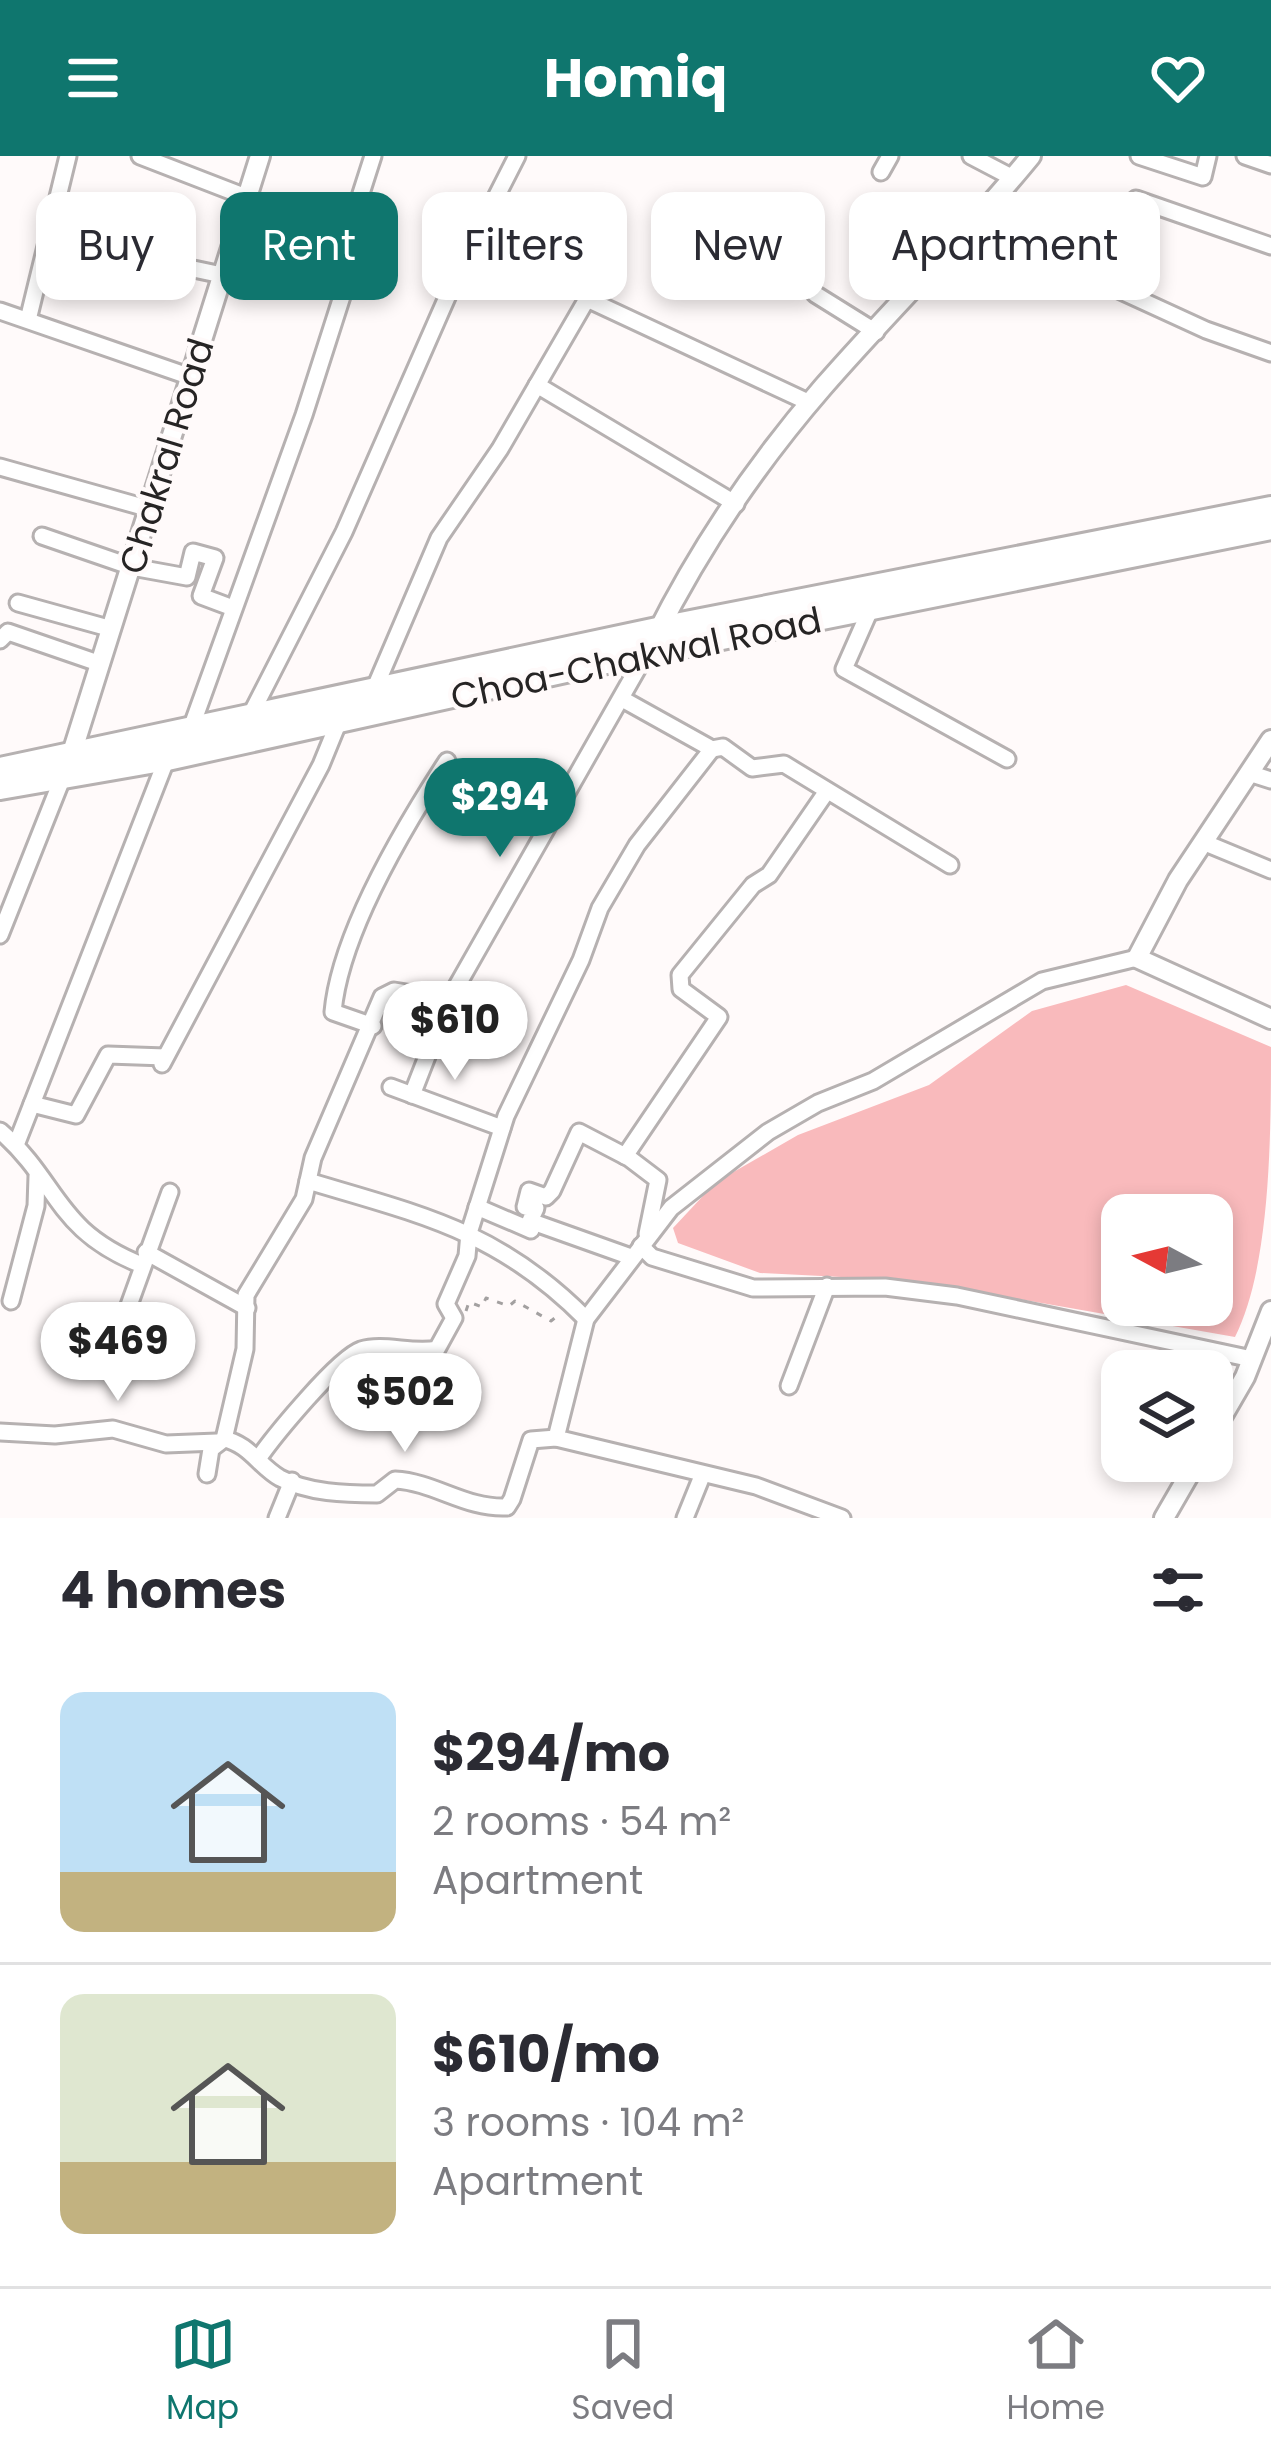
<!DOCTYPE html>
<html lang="en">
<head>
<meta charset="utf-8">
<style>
	body { margin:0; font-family:Poppins,sans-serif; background:#f2f2f3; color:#2b2b33; height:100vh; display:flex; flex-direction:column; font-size:45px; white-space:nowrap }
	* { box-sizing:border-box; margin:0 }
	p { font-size:39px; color:#7c7c81 }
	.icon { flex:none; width:66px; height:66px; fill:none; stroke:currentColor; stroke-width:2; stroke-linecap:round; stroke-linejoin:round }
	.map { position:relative; height:1362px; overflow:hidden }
	.drawer { display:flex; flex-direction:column; background:#fff; flex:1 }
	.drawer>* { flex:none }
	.hud { position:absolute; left:36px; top:36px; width:1200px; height:108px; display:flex; gap:24px }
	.needle { width:78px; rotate:277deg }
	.fabs { position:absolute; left:1101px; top:1038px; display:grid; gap:24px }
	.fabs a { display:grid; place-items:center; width:132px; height:132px; border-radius:24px; background:#fff; box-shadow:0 6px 18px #0003; font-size:60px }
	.price { position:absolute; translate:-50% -102px; padding:0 27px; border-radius:42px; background:#fff; color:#222; font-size:39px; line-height:78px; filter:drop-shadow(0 3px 6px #0008) }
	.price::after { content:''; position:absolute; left:50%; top:72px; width:36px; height:27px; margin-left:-18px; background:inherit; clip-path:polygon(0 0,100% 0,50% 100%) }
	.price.current { background:#0f766e; color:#fff }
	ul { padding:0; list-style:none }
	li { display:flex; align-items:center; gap:36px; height:300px; padding:0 60px }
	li+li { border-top:3px solid #e1e1e2 }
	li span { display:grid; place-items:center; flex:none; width:336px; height:240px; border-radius:24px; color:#555 }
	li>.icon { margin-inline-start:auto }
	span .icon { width:144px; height:144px; fill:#fffc; stroke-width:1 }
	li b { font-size:51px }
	h2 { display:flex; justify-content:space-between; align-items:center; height:144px; padding:0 60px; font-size:51px }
	.chip { padding:0 42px; border-radius:24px; background:#fff; box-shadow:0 6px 18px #0003; font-size:42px; line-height:108px }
	.chip.current { background:#0f766e; color:#fff }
	header { display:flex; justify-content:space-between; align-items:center; height:156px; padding:0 60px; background:#0f766e; color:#fff; font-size:54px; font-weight:700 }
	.menu { display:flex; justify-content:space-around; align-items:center; height:168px; border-top:3px solid #e1e1e2; background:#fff; font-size:33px; color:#7c7c81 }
	.menu a { display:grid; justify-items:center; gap:6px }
	.menu .current { color:#0f766e }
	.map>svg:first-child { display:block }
	.park { fill:#f9babc; fill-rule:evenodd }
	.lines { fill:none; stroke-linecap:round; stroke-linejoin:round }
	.minor-casing { stroke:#b6b1b1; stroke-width:21 }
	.tertiary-casing { stroke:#b6b1b1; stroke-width:24 }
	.trunk-casing { stroke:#b6b1b1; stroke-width:30 }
	.path { stroke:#a3a0a0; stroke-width:3; stroke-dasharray:6 9; stroke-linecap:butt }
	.minor { stroke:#fff; stroke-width:15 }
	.tertiary { stroke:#fff; stroke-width:18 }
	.trunk { stroke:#fff; stroke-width:24 }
	.labels { text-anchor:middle; stroke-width:9; stroke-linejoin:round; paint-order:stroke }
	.street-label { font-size:36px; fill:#262424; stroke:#fffafa }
</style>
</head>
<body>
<header><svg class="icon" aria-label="menu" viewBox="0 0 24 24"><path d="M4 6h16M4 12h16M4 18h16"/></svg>Homiq<svg class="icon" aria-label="heart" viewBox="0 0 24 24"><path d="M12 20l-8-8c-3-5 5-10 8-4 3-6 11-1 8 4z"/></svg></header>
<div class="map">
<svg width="1271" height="1362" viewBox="0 0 1271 1362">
	<rect width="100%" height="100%" fill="#fffafa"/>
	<path class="park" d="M1126 829 1271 891C1271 979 1271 1109 1235 1181L985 1137 881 1123 760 1117 678 1087 673 1072 716 1026 798 979 929 929 1032 855ZM1122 1059H1212V1149H1122Z"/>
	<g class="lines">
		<g class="minor-casing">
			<g id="minor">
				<polyline points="140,0 246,41"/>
				<polyline points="971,0 1013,22"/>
				<polyline points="1139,0 1203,21 1208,0"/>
				<polyline points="1245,0 1271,9"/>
				<polyline points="881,16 890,0"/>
				<polyline points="1136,43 1271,90"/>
				<polyline points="977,69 1206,174 1271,197"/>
				<polyline points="89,91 222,119"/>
				<polyline points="815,138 876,176"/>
				<polyline points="0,155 191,221"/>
				<polyline points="28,164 68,0"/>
				<polyline points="537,229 736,348"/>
				<polyline points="0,311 150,353"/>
				<polyline points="42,380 132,411 187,421 193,396 215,402 201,440 233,452"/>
				<polyline points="18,447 112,473"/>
				<polyline points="870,454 844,513 1007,603"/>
				<polyline points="0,484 8,476 101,508"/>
				<polyline points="374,534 439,382 500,293 587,143 810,247"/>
				<polyline points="624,544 712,593 723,591 752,612 784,608 950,709"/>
				<polyline points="249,562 344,376 459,114 517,0"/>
				<polyline points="190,575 304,259 362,78 349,75 373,0"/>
				<polyline points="1249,617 1271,624"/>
				<polyline points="1203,686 1271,714"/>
				<polyline points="0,779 64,618"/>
				<path d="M373 870 333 856C340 778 404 671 447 605"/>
				<polyline points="162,908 321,609 339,565"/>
				<polyline points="391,931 502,972"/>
				<polyline points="412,939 449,844 647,496"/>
				<polyline points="32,948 76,959 108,899 165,901"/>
				<path d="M0 975C60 1027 54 1074 142 1109"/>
				<polyline points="16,989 167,602"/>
				<polyline points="625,1000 719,861 681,833 680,819 753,729 769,719 827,635"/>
				<path d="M308 1025C422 1059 499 1075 586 1163"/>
				<polyline points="477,1051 531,1074"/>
				<polyline points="641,1090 652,1101 753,1132 885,1131 957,1140 1252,1203"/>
				<polyline points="146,1096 247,1152"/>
				<polyline points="631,1101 530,1065 536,1052 525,1051 529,1035 546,1041 552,1035 579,976 629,1002 658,1024 647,1078"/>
				<polyline points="11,1145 36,1050 37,1020"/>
				<polyline points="124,1163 170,1036"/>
				<polyline points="789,1230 827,1130"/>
				<polyline points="0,1276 55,1279 113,1273 166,1288 217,1286"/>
				<path d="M224 1283C249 1288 259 1310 280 1322 308 1337 346 1338 377 1338L395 1324C435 1326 465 1353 507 1351L512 1343 531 1284 556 1282"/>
				<path d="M258 1303C274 1280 338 1202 361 1194 383 1187 413 1198 437 1193L454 1162 446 1148 467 1100 469 1077 506 960 581 804 600 752 637 689 712 593"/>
				<polyline points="207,1318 211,1293 224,1283 245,1193 246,1139 304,1043 313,1002 382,841 394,835 449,844"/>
				<polyline points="277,1362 292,1325"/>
				<polyline points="685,1362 702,1320"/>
				<polyline points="842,1362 756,1330 556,1282 586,1163 671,1052 768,976 818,947 873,925 1042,825 1137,802"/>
			</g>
		</g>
		<g class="tertiary-casing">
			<g id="tertiary">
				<path d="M655 481C699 393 758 306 823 231 891 153 965 81 1031 0"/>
				<polyline points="1271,584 1178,724 1137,802 1271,863"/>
				<polyline points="71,600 260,0"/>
				<polyline points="1212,1278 1245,1221 1271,1155"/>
				<polyline points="1164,1362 1197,1305"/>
			</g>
		</g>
		<g class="trunk-casing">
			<g id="trunk">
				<polyline points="0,614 681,469 1271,353"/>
				<polyline points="0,631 167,602 647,496 1271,371"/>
			</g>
		</g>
		<polyline class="path" points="466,1155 469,1146 482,1151 486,1142 509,1150 515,1145 551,1165 561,1157"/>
		<use href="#minor" class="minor"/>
		<use href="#tertiary" class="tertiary"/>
		<use href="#trunk" class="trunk"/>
	</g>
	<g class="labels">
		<g class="street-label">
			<text transform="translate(166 300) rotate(-73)" y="13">Chakral Road</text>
			<text transform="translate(636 502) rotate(-12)" y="13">Choa-Chakwal Road</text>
		</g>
	</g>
</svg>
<div class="fabs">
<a><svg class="needle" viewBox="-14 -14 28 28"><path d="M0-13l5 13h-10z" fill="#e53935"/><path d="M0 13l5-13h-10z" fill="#7c7c81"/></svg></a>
<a><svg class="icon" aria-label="layers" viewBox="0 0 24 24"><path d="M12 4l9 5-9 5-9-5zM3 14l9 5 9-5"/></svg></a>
</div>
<b class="price current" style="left:500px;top:704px">$294</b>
<b class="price" style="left:455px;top:927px">$610</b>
<b class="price" style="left:118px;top:1248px">$469</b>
<b class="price" style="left:405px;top:1299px">$502</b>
<div class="hud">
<a class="chip">Buy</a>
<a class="chip current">Rent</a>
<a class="chip">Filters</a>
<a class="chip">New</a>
<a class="chip">Apartment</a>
</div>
</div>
<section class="drawer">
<h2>4 homes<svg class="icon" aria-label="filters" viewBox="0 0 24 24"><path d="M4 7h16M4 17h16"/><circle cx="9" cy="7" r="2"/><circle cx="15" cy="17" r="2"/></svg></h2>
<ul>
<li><span style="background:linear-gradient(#bfe0f5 75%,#c2b280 0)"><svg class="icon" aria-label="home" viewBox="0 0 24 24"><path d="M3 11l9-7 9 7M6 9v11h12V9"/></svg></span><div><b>$294/mo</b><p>2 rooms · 54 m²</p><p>Apartment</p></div></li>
<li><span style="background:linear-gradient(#dfe7d0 70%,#c2b280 0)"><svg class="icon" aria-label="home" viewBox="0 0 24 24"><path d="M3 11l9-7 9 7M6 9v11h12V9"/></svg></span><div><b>$610/mo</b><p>3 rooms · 104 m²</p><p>Apartment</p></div></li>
</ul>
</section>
<nav class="menu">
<a class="current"><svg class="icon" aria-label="map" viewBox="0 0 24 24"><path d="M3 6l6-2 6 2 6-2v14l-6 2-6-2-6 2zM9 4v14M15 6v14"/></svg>Map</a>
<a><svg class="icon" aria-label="saved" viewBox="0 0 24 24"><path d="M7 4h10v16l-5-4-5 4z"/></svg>Saved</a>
<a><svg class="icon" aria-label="home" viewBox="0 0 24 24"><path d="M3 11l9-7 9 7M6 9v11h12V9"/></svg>Home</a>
</nav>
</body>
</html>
